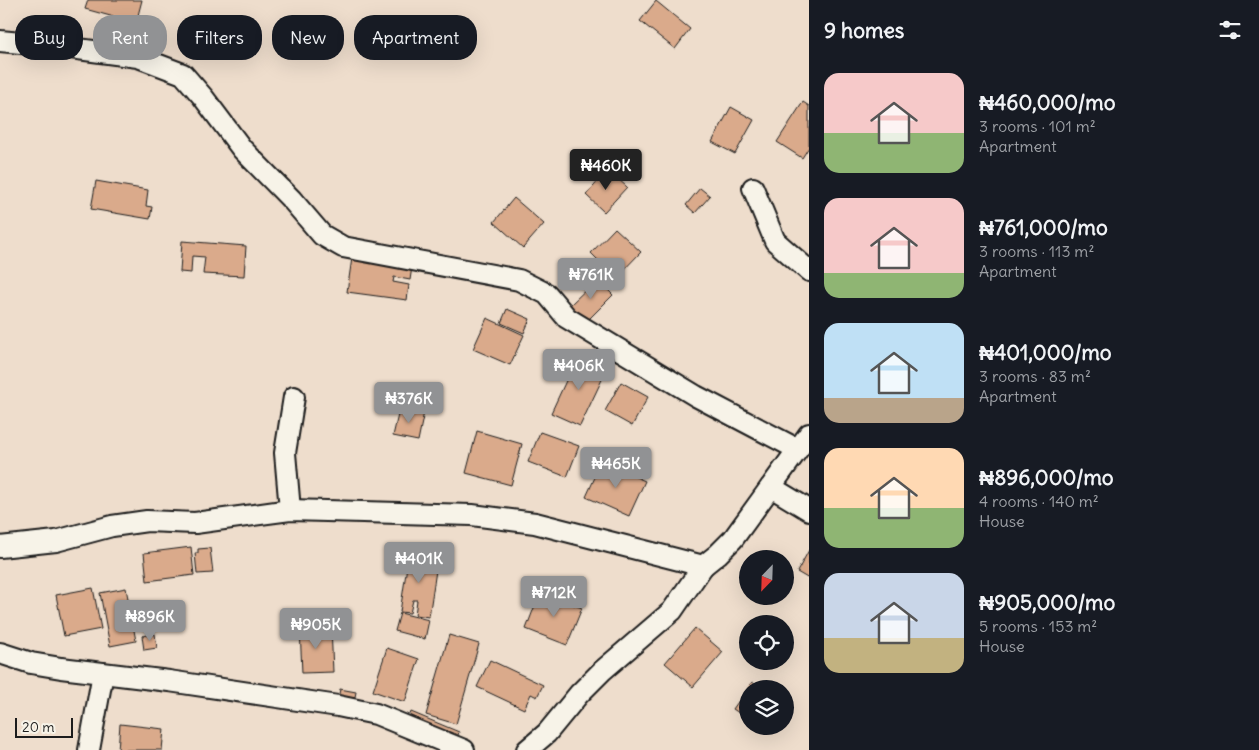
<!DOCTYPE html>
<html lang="en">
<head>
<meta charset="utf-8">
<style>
	body { margin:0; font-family:Delius,sans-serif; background:#242831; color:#f1f3f6; height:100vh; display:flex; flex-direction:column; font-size:19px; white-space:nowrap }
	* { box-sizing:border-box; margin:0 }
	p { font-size:16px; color:#9ea1a6 }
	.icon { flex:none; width:28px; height:28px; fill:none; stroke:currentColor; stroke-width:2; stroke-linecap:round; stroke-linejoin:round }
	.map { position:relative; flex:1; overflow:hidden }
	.panel { display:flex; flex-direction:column; background:#171b24; width:450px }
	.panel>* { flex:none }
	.top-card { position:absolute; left:15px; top:15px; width:475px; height:45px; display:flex; gap:10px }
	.needle { width:32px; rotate:203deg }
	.fabs { position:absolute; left:739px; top:550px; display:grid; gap:10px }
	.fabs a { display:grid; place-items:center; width:55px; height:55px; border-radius:50%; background:#171b24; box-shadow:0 5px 20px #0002; font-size:25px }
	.scale { position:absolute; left:15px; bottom:12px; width:58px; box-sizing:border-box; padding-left:5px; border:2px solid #1c1c1c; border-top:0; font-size:14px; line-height:18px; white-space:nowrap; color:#1c1c1c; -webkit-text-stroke:4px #f7f3e8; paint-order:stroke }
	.price { position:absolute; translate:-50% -42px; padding:0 11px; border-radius:5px; background:#919294; color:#fff; font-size:16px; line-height:32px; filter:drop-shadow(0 1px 2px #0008) }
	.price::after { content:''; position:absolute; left:50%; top:30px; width:15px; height:11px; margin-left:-8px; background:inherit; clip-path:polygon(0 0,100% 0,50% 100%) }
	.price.current { background:#222; color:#fff }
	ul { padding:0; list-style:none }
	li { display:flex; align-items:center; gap:15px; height:125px; padding:0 15px }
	li span { display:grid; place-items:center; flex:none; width:140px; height:100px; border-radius:15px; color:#555 }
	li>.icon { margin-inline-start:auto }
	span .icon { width:60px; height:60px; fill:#fffc; stroke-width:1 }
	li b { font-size:21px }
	h2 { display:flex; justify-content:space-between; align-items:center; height:60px; padding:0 15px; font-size:21px }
	.pill { padding:0 18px; border-radius:20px; background:#171b24; box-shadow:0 5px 20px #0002; font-size:18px; line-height:45px }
	.pill.current { background:#919294; color:#fff }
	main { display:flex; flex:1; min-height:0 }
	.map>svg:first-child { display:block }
	.building { fill:#daaa8b; stroke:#1c1c1c }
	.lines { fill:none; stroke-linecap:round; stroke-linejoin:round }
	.street-casing { stroke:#1c1c1c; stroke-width:24 }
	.street { stroke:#f7f3e8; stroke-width:20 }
</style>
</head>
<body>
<main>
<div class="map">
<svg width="809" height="750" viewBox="0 0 809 750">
	<rect width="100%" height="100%" fill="#edc"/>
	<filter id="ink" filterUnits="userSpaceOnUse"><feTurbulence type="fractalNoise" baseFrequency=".02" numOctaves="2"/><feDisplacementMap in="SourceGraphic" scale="10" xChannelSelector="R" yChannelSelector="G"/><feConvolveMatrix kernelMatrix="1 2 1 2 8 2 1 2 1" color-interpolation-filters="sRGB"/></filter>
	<g filter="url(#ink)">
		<g class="building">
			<polygon points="88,0 142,0 136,23 85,9"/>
			<polygon points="656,1 690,29 675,49 640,21"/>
			<polygon points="803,102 809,106 809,147 802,158 777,142"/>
			<polygon points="731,107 754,120 735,154 712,142"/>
			<polygon points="608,170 627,187 604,212 586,195"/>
			<polygon points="96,181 148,190 146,206 152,207 150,219 91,209"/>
			<polygon points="700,188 710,196 695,213 686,205"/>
			<polygon points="514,198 544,224 523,248 494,222"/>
			<polygon points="615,228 641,252 616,278 591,253"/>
			<polygon points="182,241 246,246 244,276 203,274 205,257 192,256 191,273 180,272"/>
			<polygon points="352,258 412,267 410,280 394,277 393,282 409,285 407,300 347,292"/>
			<polygon points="597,279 613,295 586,322 570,305"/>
			<polygon points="507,309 530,319 524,333 501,323"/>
			<polygon points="487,318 524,335 510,365 473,349"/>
			<polygon points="578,355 607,369 580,426 551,413"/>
			<polygon points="621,382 648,397 632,426 605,411"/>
			<polygon points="400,406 424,412 418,441 393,436"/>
			<polygon points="477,431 522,444 511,485 466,473"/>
			<polygon points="540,432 579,446 567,477 528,462"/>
			<polygon points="602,462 645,481 629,516 586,497"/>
			<polygon points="191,547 194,575 147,581 144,553"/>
			<polygon points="210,548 213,573 197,574 195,553 198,553 198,549"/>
			<polygon points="809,550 809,579 797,572"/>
			<polygon points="409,553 438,557 429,617 415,615 417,600 413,600 410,613 400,612"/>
			<polygon points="93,588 101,629 64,636 56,595"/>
			<polygon points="126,588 136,641 110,646 100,593"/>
			<polygon points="540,592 582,608 567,645 526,629"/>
			<polygon points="400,613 429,620 425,639 395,631"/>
			<polygon points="331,627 333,672 302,673 300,628"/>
			<polygon points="695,628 723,652 693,687 665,663"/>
			<polygon points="155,634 157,648 144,650 142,636"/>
			<polygon points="449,635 479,644 456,724 426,715"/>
			<polygon points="387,648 419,659 405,702 373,691"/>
			<polygon points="490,660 543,685 537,697 531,694 524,709 477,687"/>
			<polygon points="752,682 762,689 748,689 748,719 733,709"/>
			<polygon points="340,689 356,692 354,702 338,699"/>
			<polygon points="411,712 459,732 456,741 408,721"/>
			<polygon points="120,724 164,729 162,750 118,750"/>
			<polygon points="758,726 775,726 770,734"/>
		</g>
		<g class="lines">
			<g class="street-casing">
				<g id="street">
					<polyline points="0,41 63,47 138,57 183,74 203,97 242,149 292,200 322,235 343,247 519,280 547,294 567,318 696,396 797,449"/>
					<polyline points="753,188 775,241 809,271"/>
					<polyline points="771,487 809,510"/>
					<polyline points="290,510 285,453 294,397"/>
					<polyline points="0,547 56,541 112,526 147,521 195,523 290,510 472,515 535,523 703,566 718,554 733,539 809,434"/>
					<polyline points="0,653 31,663 61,668 169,681 338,706 376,714 464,750"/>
					<polyline points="89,750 103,673"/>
					<polyline points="527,750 547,733 579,694 602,671 672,611 703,566"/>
				</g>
			</g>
			<use href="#street" class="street"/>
		</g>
	</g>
</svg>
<div class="fabs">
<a><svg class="needle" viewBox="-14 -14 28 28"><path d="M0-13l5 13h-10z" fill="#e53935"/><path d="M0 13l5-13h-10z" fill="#9ea1a6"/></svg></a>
<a><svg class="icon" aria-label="locate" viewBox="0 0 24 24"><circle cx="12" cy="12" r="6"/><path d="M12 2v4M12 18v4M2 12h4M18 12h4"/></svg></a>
<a><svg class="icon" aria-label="layers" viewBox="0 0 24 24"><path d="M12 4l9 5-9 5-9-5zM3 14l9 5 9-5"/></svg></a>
</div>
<div class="scale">20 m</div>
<b class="price current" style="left:606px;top:191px">₦460K</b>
<b class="price" style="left:591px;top:300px">₦761K</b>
<b class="price" style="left:579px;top:391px">₦406K</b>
<b class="price" style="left:409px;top:424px">₦376K</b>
<b class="price" style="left:616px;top:489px">₦465K</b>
<b class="price" style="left:419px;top:584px">₦401K</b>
<b class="price" style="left:554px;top:618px">₦712K</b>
<b class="price" style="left:150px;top:642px">₦896K</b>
<b class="price" style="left:316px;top:650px">₦905K</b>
<div class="top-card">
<a class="pill">Buy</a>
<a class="pill current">Rent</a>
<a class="pill">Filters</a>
<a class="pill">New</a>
<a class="pill">Apartment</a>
</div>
</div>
<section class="panel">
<h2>9 homes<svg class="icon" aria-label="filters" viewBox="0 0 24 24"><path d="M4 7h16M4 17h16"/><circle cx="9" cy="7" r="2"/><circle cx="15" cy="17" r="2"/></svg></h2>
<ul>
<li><span style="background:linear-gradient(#f6c9c9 60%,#8fb573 0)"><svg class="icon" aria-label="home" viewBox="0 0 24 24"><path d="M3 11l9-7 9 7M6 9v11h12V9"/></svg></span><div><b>₦460,000/mo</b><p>3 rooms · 101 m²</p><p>Apartment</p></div></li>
<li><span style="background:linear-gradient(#f6c9c9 75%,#8fb573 0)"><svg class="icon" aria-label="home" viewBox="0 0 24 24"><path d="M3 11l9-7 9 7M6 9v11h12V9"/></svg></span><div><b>₦761,000/mo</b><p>3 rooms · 113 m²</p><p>Apartment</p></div></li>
<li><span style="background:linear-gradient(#bfe0f5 75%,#b9a48a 0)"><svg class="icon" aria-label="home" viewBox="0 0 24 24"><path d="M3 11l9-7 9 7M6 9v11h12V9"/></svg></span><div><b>₦401,000/mo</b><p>3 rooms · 83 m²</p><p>Apartment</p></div></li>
<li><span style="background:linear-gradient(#ffd9b3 60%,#8fb573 0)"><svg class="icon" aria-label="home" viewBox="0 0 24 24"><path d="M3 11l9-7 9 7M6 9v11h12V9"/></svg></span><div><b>₦896,000/mo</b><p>4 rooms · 140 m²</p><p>House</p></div></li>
<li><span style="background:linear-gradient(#c9d6e8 65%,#c2b280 0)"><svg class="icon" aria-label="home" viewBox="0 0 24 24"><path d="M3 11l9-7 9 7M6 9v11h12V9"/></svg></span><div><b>₦905,000/mo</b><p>5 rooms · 153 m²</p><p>House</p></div></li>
</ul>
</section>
</main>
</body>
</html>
